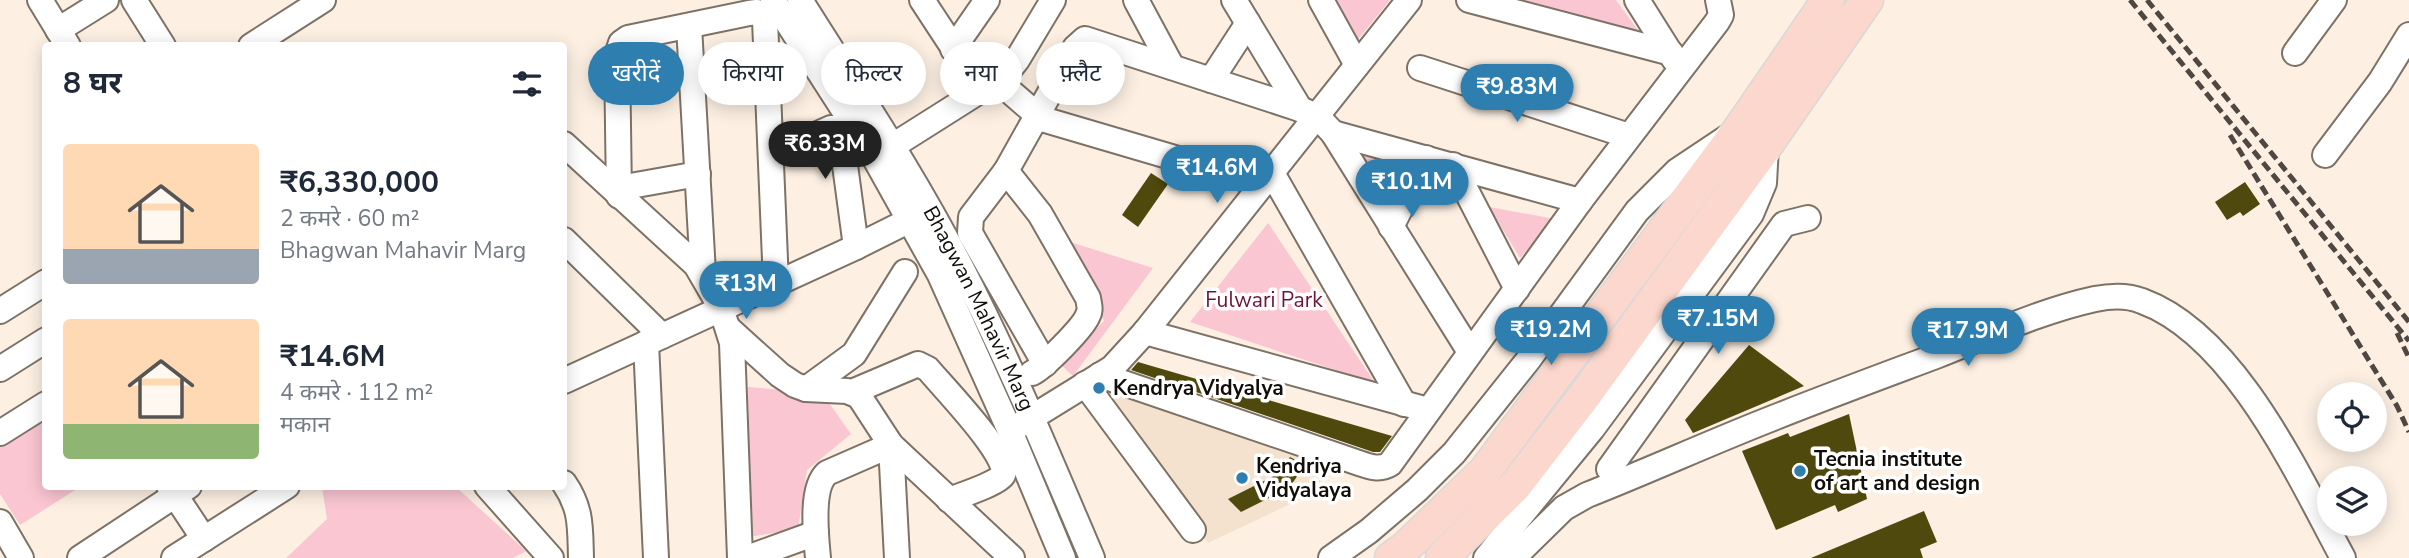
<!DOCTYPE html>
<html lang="hi">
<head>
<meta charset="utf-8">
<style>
	body { margin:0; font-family:"Nunito Sans","Noto Sans Devanagari",sans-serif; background:#f6f6f7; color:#1f2937; height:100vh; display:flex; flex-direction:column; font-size:26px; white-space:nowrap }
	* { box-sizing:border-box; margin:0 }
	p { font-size:23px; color:#747a83 }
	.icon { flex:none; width:38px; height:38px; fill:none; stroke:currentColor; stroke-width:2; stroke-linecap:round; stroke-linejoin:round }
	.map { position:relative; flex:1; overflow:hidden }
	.drawer { position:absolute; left:42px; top:42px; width:525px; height:448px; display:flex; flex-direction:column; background:#fff; border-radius:7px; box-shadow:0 4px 18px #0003 }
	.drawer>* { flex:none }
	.guide { position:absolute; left:588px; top:42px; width:665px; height:63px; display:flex; gap:14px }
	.tools { position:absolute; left:2317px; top:382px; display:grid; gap:14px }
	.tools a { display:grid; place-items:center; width:70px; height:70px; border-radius:50%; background:#fff; box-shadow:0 4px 18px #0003; font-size:35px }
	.price { position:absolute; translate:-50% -60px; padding:0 16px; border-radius:24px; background:#2e7fb0; color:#fff; font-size:23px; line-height:46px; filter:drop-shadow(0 2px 4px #0008) }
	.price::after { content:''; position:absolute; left:50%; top:42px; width:21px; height:16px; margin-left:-10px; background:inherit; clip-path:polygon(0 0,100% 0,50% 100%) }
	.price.on { background:#222; color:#fff }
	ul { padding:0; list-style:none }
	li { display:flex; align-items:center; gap:21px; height:175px; padding:0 21px }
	li span { display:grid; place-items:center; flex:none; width:196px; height:140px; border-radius:7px; color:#555 }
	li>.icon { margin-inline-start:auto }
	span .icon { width:84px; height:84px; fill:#fffc; stroke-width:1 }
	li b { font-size:30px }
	h2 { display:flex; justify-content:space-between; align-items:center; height:84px; padding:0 21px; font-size:30px }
	.pill { padding:0 24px; border-radius:32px; background:#fff; box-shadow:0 4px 18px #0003; font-size:24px; line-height:63px }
	.pill.on { background:#2e7fb0; color:#fff }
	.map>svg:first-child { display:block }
	.built { fill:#f4e2cf }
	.green { fill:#fac6d2 }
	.building { fill:#4f490d }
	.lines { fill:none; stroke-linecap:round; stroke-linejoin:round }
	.minor-casing { stroke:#7d7266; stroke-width:28 }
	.major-casing { stroke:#d9d8d8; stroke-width:35 }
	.minor { stroke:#fff; stroke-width:24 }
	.major { stroke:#fbd7cd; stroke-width:32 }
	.rail { stroke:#4f4842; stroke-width:5; stroke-dasharray:10 5; stroke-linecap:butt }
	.poi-dot { fill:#2e7fb0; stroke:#fff; stroke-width:2.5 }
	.labels { text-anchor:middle; stroke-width:7; stroke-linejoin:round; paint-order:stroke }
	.park-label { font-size:21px; fill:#6f1438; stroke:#fff }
	.street-label { font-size:21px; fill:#110d09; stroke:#fff }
	.poi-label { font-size:21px; font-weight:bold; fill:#110d09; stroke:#fff; text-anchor:start }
</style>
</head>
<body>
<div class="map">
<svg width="2409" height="558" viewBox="0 0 2409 558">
	<rect width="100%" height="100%" fill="#fdf0e3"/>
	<polygon class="built" points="1094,386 1345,458 1303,498 1208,543"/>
	<g class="green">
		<polygon points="1334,0 1390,0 1356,42"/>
		<polygon points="1499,0 1616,0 1645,40"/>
		<polygon points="1350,151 1417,170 1389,208"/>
		<polygon points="1489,207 1555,219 1520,258"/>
		<polygon points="1268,223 1375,383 1190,322"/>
		<polygon points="1067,241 1153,268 1073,376 1060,364 1104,321"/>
		<polygon points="748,387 822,393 851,434 807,470 798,529 749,537"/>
		<polygon points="45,414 46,486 80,487 20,525 0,494 0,443"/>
		<polygon points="322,487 456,487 526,551 513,558 286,558 327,519"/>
	</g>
	<g class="building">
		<polygon points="1151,173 1168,184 1138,227 1122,215"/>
		<polygon points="2245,182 2260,204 2243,216 2240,212 2227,220 2215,202"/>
		<polygon points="1749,345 1804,386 1693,433 1685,420"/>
		<polygon points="1138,362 1282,404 1392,436 1380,452 1373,452 1131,370"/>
		<polygon points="1849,414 1867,499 1838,512 1835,505 1776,530 1742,451 1788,433 1790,437"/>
		<polygon points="1290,457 1305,465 1289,488 1241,512 1228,499 1276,475"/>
		<polygon points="1924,511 1937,542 1920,549 1923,558 1811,558"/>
	</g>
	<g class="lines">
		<g class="minor-casing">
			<g id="minor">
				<polyline points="40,0 68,46"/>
				<polyline points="134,0 163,46"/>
				<polyline points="773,0 874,157 940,275 1010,431 1063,558"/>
				<path id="s1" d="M800 0C856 89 916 178 964 273 1011 365 1051 462 1092 558"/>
				<polyline points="922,0 981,90"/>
				<polyline points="1136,0 1172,67"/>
				<polyline points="1234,0 1300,109"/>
				<polyline points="1321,0 1357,65"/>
				<polyline points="1469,0 1671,53"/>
				<polyline points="1637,0 1674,59"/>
				<polyline points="689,26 703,273"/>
				<polyline points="58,30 106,0"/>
				<polyline points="251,46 323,0"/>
				<polyline points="953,49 987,0"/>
				<polyline points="2295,53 2334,0"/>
				<polyline points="1420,68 1629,136"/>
				<polyline points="1211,80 1248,23"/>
				<polyline points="998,81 1042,119 1263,184"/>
				<polyline points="1333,133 1580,201"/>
				<polyline points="564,144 696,265 721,308 732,343 740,558"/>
				<polyline points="880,154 1005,75 1017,60 1053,0"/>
				<polyline points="771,155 831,128 840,128 856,247"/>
				<polyline points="2325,155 2380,82 2409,35"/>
				<polyline points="1453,165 1517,289"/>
				<path d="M1006 171 1040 214 1088 298C1089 304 1091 310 1088 315 1084 327 1043 368 1032 373"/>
				<polyline points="1272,173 1404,404"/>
				<polyline points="619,188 698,174"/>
				<polyline points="619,196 617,55 621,43 628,38 749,13 757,12 762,14 765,20 776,284"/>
				<polyline points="1391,227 1426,158"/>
				<polyline points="564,240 662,336"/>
				<polyline points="0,311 46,282"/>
				<polyline points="729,329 780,375 795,385 806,389 847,391 859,396 891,445 1012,558"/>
				<polyline points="1145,332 1428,410"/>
				<polyline points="646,343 656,558"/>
				<polyline points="1045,364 970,233 971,217 1006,171 1075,48 1085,39 1300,109 1317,116 1333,133 1470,352"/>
				<polyline points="0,369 46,340"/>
				<path d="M1100 375 1356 462C1368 466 1379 471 1390 464L1580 201 1717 22 1721 15 1718 0"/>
				<polyline points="564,381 856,247 924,213"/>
				<polyline points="1085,384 1193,530"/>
				<polyline points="806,389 854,354 905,272"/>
				<path d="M852 392 918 364 928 369C941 385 1012 458 1003 475 999 483 959 496 949 500"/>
				<polyline points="1018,426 1112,368 1145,332 1409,0"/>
				<polyline points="0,433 46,404"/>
				<polyline points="1609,469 1784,224 1808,218"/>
				<path d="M564 483C582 509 580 528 581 558"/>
				<polyline points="169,486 204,539"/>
				<polyline points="487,486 551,558"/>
				<polyline points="0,522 21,558"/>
				<polyline points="80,558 189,486"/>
				<polyline points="174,558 287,486"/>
				<polyline points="747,558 816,533"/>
				<path d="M818 558C816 536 810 488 827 473L891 445 897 558"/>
				<polyline points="1331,558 1369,531 1417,490 1454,453 1529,359 1637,211 1677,171 1728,137"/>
				<polyline points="1486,558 1592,429 1751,214 1764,183 1766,146"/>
				<path d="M1513 558 1564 508 1587 495C1648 471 1707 444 1768 420 1823 398 1880 377 1936 356 1987 336 2040 311 2095 299 2110 296 2127 295 2142 301 2235 335 2298 475 2343 558"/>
			</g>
		</g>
		<g class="major-casing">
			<g id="major">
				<polyline points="1391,558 1405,548 1485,471 1738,131 1828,0"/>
				<polyline points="1442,558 1515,486 1582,399 1766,146 1867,0"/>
			</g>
		</g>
		<use href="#minor" class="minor"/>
		<use href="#major" class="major"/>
		<g class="rail">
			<polyline points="2130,0 2409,341"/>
			<polyline points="2147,0 2409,322"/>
			<polyline points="2230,135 2397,406 2409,432"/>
			<polyline points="2397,333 2409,358"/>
		</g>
	</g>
	<g class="poi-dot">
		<circle cx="1099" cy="388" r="7"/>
		<circle cx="1800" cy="471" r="7"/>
		<circle cx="1242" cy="478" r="7"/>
	</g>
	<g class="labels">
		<g class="park-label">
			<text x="1264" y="307">Fulwari Park</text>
		</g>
		<g class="street-label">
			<text dy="7" stroke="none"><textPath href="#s1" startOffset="357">Bhagwan Mahavir Marg</textPath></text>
		</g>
		<g class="poi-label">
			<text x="1113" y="395">Kendrya Vidyalya</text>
			<text x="1814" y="466">Tecnia institute<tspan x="1814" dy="24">of art and design</tspan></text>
			<text x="1256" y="473">Kendriya<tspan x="1256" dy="24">Vidyalaya</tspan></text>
		</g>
	</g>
</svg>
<div class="tools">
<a><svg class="icon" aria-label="locate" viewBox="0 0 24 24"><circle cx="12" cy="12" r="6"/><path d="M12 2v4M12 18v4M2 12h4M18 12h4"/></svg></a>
<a><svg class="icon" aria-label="layers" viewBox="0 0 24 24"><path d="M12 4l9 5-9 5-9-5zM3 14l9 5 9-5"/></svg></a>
</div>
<b class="price" style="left:1517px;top:124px">₹9.83M</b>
<b class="price on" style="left:825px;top:181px">₹6.33M</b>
<b class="price" style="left:1217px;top:205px">₹14.6M</b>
<b class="price" style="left:1412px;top:219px">₹10.1M</b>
<b class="price" style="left:746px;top:321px">₹13M</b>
<b class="price" style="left:1718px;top:356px">₹7.15M</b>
<b class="price" style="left:1551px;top:367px">₹19.2M</b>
<b class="price" style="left:1968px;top:368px">₹17.9M</b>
<div class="guide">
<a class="pill on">खरीदें</a>
<a class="pill">किराया</a>
<a class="pill">फ़िल्टर</a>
<a class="pill">नया</a>
<a class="pill">फ़्लैट</a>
</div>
<section class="drawer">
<h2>8 घर<svg class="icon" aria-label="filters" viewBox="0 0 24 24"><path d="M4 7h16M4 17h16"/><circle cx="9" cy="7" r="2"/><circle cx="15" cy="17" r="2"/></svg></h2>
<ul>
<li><span style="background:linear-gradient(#ffd9b3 75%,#9aa5b1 0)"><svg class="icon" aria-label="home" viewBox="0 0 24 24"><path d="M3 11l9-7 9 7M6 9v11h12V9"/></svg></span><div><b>₹6,330,000</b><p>2 कमरे · 60 m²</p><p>Bhagwan Mahavir Marg</p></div></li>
<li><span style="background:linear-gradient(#ffd9b3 75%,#8fb573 0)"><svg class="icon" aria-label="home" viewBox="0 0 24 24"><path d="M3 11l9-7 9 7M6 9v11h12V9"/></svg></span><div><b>₹14.6M</b><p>4 कमरे · 112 m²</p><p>मकान</p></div></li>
</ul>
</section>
</div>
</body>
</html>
